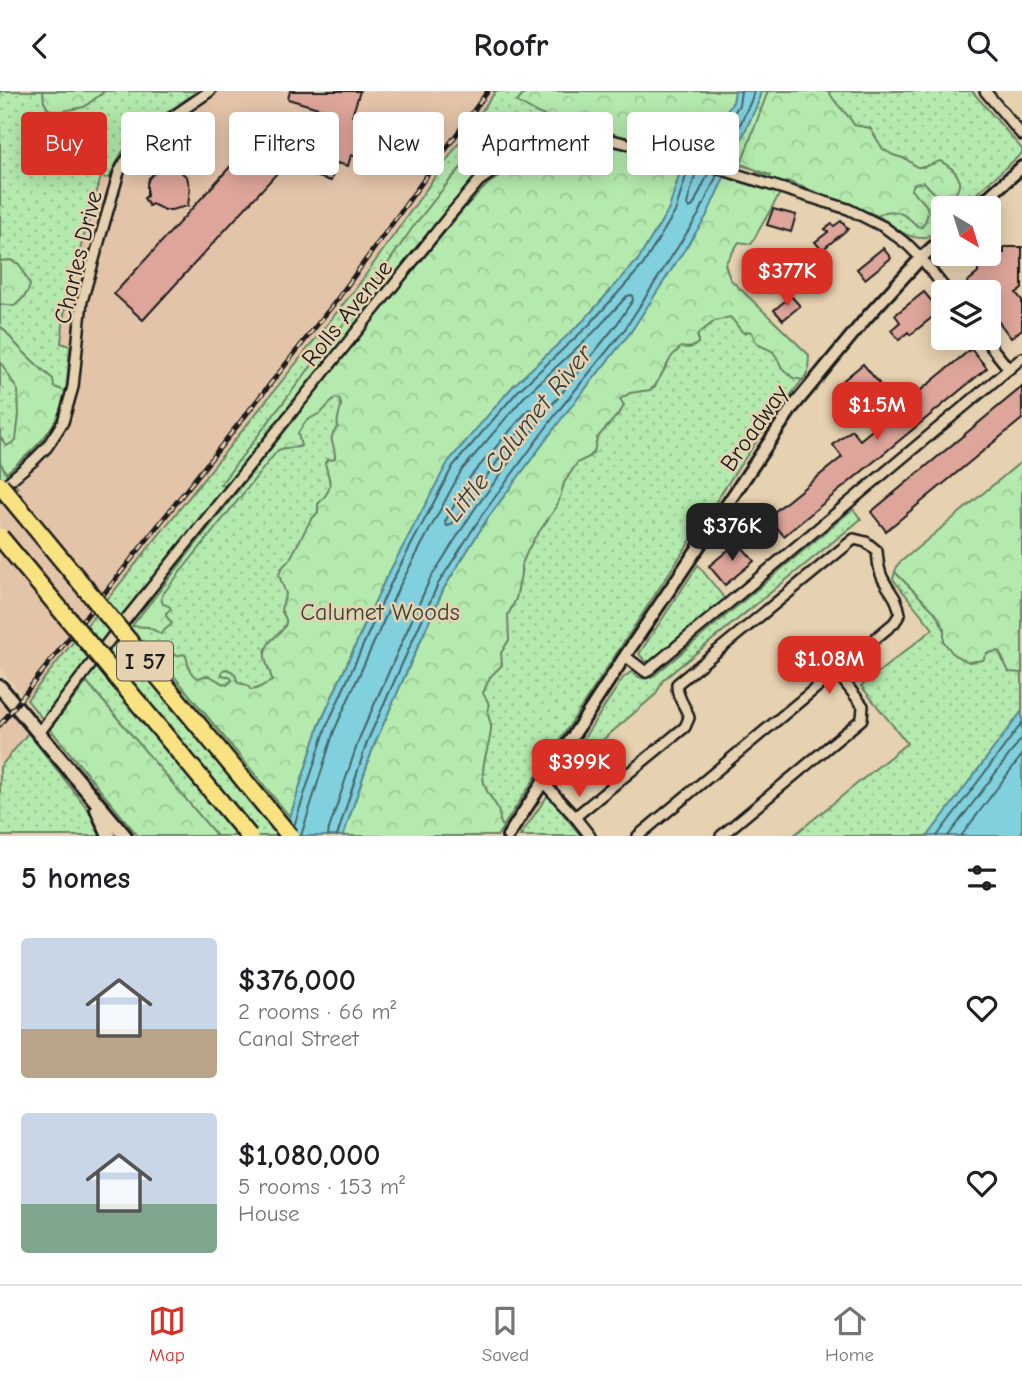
<!DOCTYPE html>
<html lang="en">
<head>
<meta charset="utf-8">
<style>
	body { margin:0; font-family:"Comic Neue",sans-serif; background:#f2f2f2; color:#202124; height:100vh; display:flex; flex-direction:column; font-size:26px; white-space:nowrap }
	* { box-sizing:border-box; margin:0 }
	p { font-size:23px; color:#757577 }
	.icon { flex:none; width:38px; height:38px; fill:none; stroke:currentColor; stroke-width:2; stroke-linecap:round; stroke-linejoin:round }
	.map { position:relative; height:745px; overflow:hidden }
	.drawer { display:flex; flex-direction:column; background:#fff; flex:1 }
	.drawer>* { flex:none }
	.guide { position:absolute; left:21px; top:21px; width:980px; height:63px; display:flex; gap:14px }
	.needle { width:46px; rotate:142deg }
	.buttons { position:absolute; left:931px; top:105px; display:grid; gap:14px }
	.buttons a { display:grid; place-items:center; width:70px; height:70px; border-radius:7px; background:#fff; box-shadow:0 4px 18px #0003; font-size:35px }
	.price { position:absolute; translate:-50% -60px; padding:0 16px; border-radius:14px; background:#d93025; color:#fff; font-size:23px; line-height:46px; filter:drop-shadow(0 2px 4px #0008) }
	.price::after { content:''; position:absolute; left:50%; top:42px; width:21px; height:16px; margin-left:-10px; background:inherit; clip-path:polygon(0 0,100% 0,50% 100%) }
	.price.on { background:#222; color:#fff }
	ul { padding:0; list-style:none }
	li { display:flex; align-items:center; gap:21px; height:175px; padding:0 21px }
	li span { display:grid; place-items:center; flex:none; width:196px; height:140px; border-radius:7px; color:#555 }
	li>.icon { margin-inline-start:auto }
	span .icon { width:84px; height:84px; fill:#fffc; stroke-width:1 }
	li b { font-size:30px }
	h2 { display:flex; justify-content:space-between; align-items:center; height:84px; padding:0 21px; font-size:30px }
	.tag { padding:0 24px; border-radius:7px; background:#fff; box-shadow:0 4px 18px #0003; font-size:24px; line-height:63px }
	.tag.on { background:#d93025; color:#fff }
	header { display:flex; justify-content:space-between; align-items:center; height:91px; padding:0 21px; background:#fff; font-size:32px; font-weight:800 }
	.tab-bar { display:flex; justify-content:space-around; align-items:center; height:98px; border-top:2px solid #e0e0e0; background:#fff; font-size:19px; color:#757577 }
	.tab-bar a { display:grid; justify-items:center; gap:4px }
	.tab-bar .on { color:#d93025 }
	.map>svg:first-child { display:block }
	.built { fill:#e4c4a9 }
	.green { fill:url(#green-dots); stroke:#688364; stroke-width:2 }
	.forest { fill:url(#forest-crowns); stroke:#688364; stroke-width:2 }
	.water { fill:#81d0dd; stroke:#598890; stroke-width:2 }
	.lines { fill:none; stroke-linecap:round; stroke-linejoin:round }
	.shore { stroke:#446469; stroke-width:2 }
	.building { fill:#dea59a; stroke:#1c1c1c; stroke-width:2 }
	.minor-casing { stroke:#1c1c1c; stroke-width:14 }
	.tertiary-casing { stroke:#1c1c1c; stroke-width:16 }
	.secondary-casing { stroke:#1c1c1c; stroke-width:18 }
	.minor { stroke:#e6d1b0; stroke-width:9 }
	.tertiary { stroke:#e6d1b0; stroke-width:10 }
	.secondary { stroke:#e6d1b0; stroke-width:12 }
	.rail-casing { stroke:#1c1c1c; stroke-width:5 }
	.rail { stroke:#e6d1b0; stroke-width:2.5; stroke-dasharray:8; stroke-linecap:butt }
	.motorway-bridge-casing { stroke:#1c1c1c; stroke-width:21; stroke-linecap:butt }
	.motorway-bridge { stroke:#f8e281; stroke-width:16 }
	.labels { text-anchor:middle; stroke-width:5; stroke-linejoin:round; paint-order:stroke }
	.shield { fill:#e6d1b0; stroke:#595248; stroke-width:2 }
	.shield-label { font-size:23px; font-weight:bold; fill:#1c1c1c }
	.street-label { font-size:24px; fill:#1c1c1c; stroke:#e6d1b0 }
	.park-label { font-size:24px; fill:#3a4539; stroke:#e6d1b0 }
	.water-label { font-size:26px; font-style:italic; fill:#304043; stroke:#e6d1b0 }
</style>
</head>
<body>
<header><svg class="icon" aria-label="back" viewBox="0 0 24 24"><path d="M15 5l-7 7 7 7"/></svg>Roofr<svg class="icon" aria-label="search" viewBox="0 0 24 24"><circle cx="10" cy="10" r="6"/><path d="M15 15l6 6"/></svg></header>
<div class="map">
<svg width="1022" height="745" viewBox="0 0 1022 745">
	<defs>
		<pattern id="green-dots" width="8" height="8" patternUnits="userSpaceOnUse" patternTransform="scale(1.75)"><rect width="8" height="8" fill="#b4eaad"/><path d="M2 2h.1M6 6h.1" fill="none" stroke="#9ac894" stroke-width="1.8" stroke-linecap="round"/></pattern>
		<pattern id="forest-crowns" width="20" height="18" patternUnits="userSpaceOnUse" patternTransform="scale(1.75)"><rect width="20" height="18" fill="#b4eaad"/><path d="M2 6a3 3 0 1 1 6 0M12 15a3 3 0 1 1 6 0" fill="none" stroke="#9ac894"/></pattern>
	</defs>
	<rect width="100%" height="100%" fill="#e6d1b0"/>
	<filter id="ink" filterUnits="userSpaceOnUse"><feTurbulence type="fractalNoise" baseFrequency=".0143" numOctaves="2"/><feDisplacementMap in="SourceGraphic" scale="14" xChannelSelector="R" yChannelSelector="G"/><feConvolveMatrix kernelMatrix="1 2 1 2 8 2 1 2 1" color-interpolation-filters="sRGB"/></filter>
	<g filter="url(#ink)">
		<g class="built">
			<polygon points="197,0 496,1 358,196 27,609 0,577 0,412 18,397 6,382 38,355 57,328 63,311 70,256 61,252 63,225 66,207 101,85 109,87 122,61 137,44"/>
			<polygon points="0,609 28,642 0,676"/>
		</g>
		<g class="green">
			<path d="M0 0H197L137 44 122 61 109 87 101 86 66 207 61 252 70 255C68 273 68 293 64 310 56 342 30 363 6 382L18 397 0 412Z"/>
			<path d="M493 0H972L1022 58V62L960 117H943V133L927 147C901 148 895 133 874 123 831 105 786 87 741 74L690 173 807 283 774 325 732 386 497 745H138L27 609 357 196 495 1Z"/>
			<path d="M853 418 861 428 663 589 656 603 576 672 560 694 556 690 623 587 631 581C640 588 645 590 655 584Z"/>
			<polygon points="698,474 725,508 652,570 645,570 639,563"/>
			<polygon points="895,481 935,521 944,537 944,551 987,562 999,560 1004,572 1022,582 1022,620 928,745 793,745 907,652 861,595 933,538 893,488"/>
			<polygon points="28,642 109,745 0,745 0,676"/>
			<polygon points="548,704 581,745 520,745"/>
		</g>
		<g class="forest">
			<polygon points="43,0 105,0 84,16 58,21 48,18 44,11"/>
			<path d="M526 0H736L735 12 733 11 710 46 685 64 669 118 638 169 584 229 384 491 319 635 290 726 164 573 174 563 177 565 183 563 186 565C189 574 188 583 198 587 214 581 213 590 227 594L232 589 230 586 222 584V580L225 578C235 580 235 583 238 592L247 594 251 599 256 598 272 590C271 580 264 572 265 562 266 548 288 540 286 529 285 525 282 522 281 518L286 503 279 484 281 478 290 468 310 430 318 421V413C335 396 330 392 325 372L328 368 332 369 335 367C336 350 325 352 338 335 335 325 345 317 339 308L335 307 322 321 306 330 298 342 301 355C294 358 288 355 278 359L166 499C162 504 160 507 163 513L169 515 171 518 166 522V525L172 532C169 537 164 538 161 543L148 536 132 535 344 264 467 114 488 93 519 72 550 56 551 40 547 26 535 21 517 11Z"/>
			<path d="M768 0H829C834 14 847 20 854 34L870 37 883 58 893 64 906 68 917 76H924L940 70C957 79 966 90 953 106 937 106 934 103 924 91L914 93 911 99C924 112 935 115 922 136L917 135C907 124 893 114 878 125L787 90 751 153 739 151 725 173 730 188 809 264 808 280 803 289 793 287 782 277 776 265 772 260 757 253 752 242 749 240 744 242C738 238 736 231 730 226L715 230 698 243V252C692 258 688 257 681 256L672 265 655 295 650 299 630 302 620 308 624 314 621 320 597 347 594 361 589 366 577 372 564 392 559 410 555 418 534 448 528 459 521 475V483L516 508 508 524 509 549 501 562 502 574 490 586 483 602C484 605 487 608 488 611 490 618 487 616 488 622 488 628 492 631 491 638 490 657 480 671 484 692 486 702 493 708 497 716 501 724 498 730 503 736L497 745H343L374 654 444 497 487 428 565 323 630 242 705 126 724 85 750 93 757 81 772 85 741 73Z"/>
			<polygon points="506,32 527,37 532,43 532,51 524,61 480,89 229,395 220,394 371,197 413,136 451,88 480,55"/>
			<path d="M10 169 19 173 30 194C28 203 21 210 14 215L0 213V170Z"/>
			<path d="M0 232V235C6 240 10 246 15 252 27 265 40 277 53 288L54 296 65 300C60 337 33 360 6 382L0 371V346L7 355 16 349 19 324 18 300 0 270Z"/>
			<polygon points="1022,370 1022,582 1009,581 999,560 987,562 983,569 969,571 954,564 944,551 944,537 935,521 895,481 898,473"/>
			<polygon points="87,591 217,745 138,745 50,638"/>
		</g>
		<g class="water">
			<polygon points="735,0 761,0 758,12 706,126 630,242 565,323 487,428 444,497 374,654 343,745 284,745 319,635 384,491 448,371 513,295 584,229 638,169 669,118 685,64 710,46 733,11"/>
			<polygon points="1022,620 1022,745 928,745 937,733"/>
		</g>
		<g class="lines">
			<g class="shore">
				<polyline points="696,64 716,50 739,14 741,0"/>
				<polyline points="722,72 751,10 754,0"/>
				<polyline points="697,77 687,113 689,117 693,115 709,81"/>
				<polygon points="529,318 532,319 532,323 451,434 447,435 445,431 470,386"/>
				<polyline points="294,735 326,637 390,494 453,375 518,300 589,234 643,174 675,121 689,75"/>
				<polyline points="301,745 334,640 398,498 461,380 524,306 595,240 627,205 632,204 633,209 617,233 552,314 474,419 430,488 359,648 329,738 328,745"/>
				<polyline points="337,745 367,651 438,493 482,424 559,319 625,238 699,123 717,84"/>
				<polyline points="937,745 1022,632"/>
				<polyline points="948,745 1022,647"/>
				<polyline points="961,745 1022,664"/>
			</g>
		</g>
		<g class="building">
			<polygon points="290,0 360,0 352,25 384,35 378,55 368,52 363,68 351,64 348,75 337,72 331,90 315,85 335,22 288,8"/>
			<polygon points="260,43 289,69 143,229 114,203"/>
			<polygon points="165,76 176,77 187,86 190,98 188,115 171,119 164,119 152,113 149,115 144,107 147,105 147,93 149,87 159,78"/>
			<polygon points="773,118 796,124 791,141 767,134"/>
			<polygon points="841,130 848,138 822,159 815,151 828,141 825,138 832,133 834,135"/>
			<polygon points="1004,156 1022,156 1022,198 1016,202 1022,209 1022,238 1011,247 989,218 989,201 975,201 967,191 978,182 978,168 985,168 992,162 1004,162"/>
			<polygon points="883,157 891,167 865,188 857,178"/>
			<polygon points="924,201 940,220 910,244 908,241 899,249 891,239 900,231 895,224"/>
			<polygon points="791,205 800,215 783,229 774,219"/>
			<polygon points="971,258 987,277 784,445 768,426 842,366 833,354 852,339 860,349"/>
			<polygon points="863,273 879,292 849,316 834,297"/>
			<polygon points="1022,296 1022,328 886,440 871,421"/>
			<polygon points="738,451 754,470 725,494 709,475"/>
		</g>
		<g class="lines">
			<g class="minor-casing">
				<g id="minor">
					<polyline points="985,0 1022,44"/>
					<polyline points="984,247 1009,278"/>
					<path d="M0 398 34 369 47 356 63 331 73 296 82 210 119 81C138 44 178 23 210 0"/>
					<polyline points="625,565 646,581 1022,267"/>
					<polyline points="39,642 111,547 450,124 479,90 511,68 543,53 571,44 596,45 681,66 848,118 884,136 908,154 921,167 948,201"/>
					<polyline points="543,691 575,726 590,745"/>
					<path d="M575 726 685 636 689 627C686 615 676 606 677 593L854 448 866 451 877 460C878 469 878 479 883 488 890 502 897 505 900 523L894 532 638 745"/>
					<polyline points="721,745 862,628 863,615 836,580"/>
				</g>
			</g>
			<g class="tertiary-casing">
				<g id="tertiary">
					<polyline points="976,117 1022,76"/>
					<polyline points="508,745 625,565 792,317 867,226 921,167 943,147"/>
				</g>
			</g>
			<g class="secondary-casing">
				<g id="secondary">
					<polyline points="0,596 125,745"/>
					<polyline points="97,718 109,745"/>
				</g>
			</g>
			<use href="#minor" class="minor"/>
			<use href="#tertiary" class="tertiary"/>
			<use href="#secondary" class="secondary"/>
			<g class="rail-casing">
				<polyline id="rail" points="0,634 336,210 488,0"/>
			</g>
			<use href="#rail" class="rail"/>
			<g class="motorway-bridge-casing">
				<g id="motorway-bridge">
					<polyline points="0,394 290,745"/>
					<polyline points="0,446 249,745"/>
				</g>
			</g>
			<use href="#motorway-bridge" class="motorway-bridge"/>
		</g>
	</g>
	<g class="labels">
		<rect class="shield" x="117" y="550.5" width="56" height="39" rx="5"/>
		<g class="shield-label">
			<text x="145" y="578">I 57</text>
		</g>
		<g class="street-label">
			<text transform="translate(78 166) rotate(-76)" y="8">Charles Drive</text>
			<text transform="translate(347 222) rotate(-51)" y="8">Rolls Avenue</text>
			<text transform="translate(754 337) rotate(-55)" y="8">Broadway</text>
		</g>
		<g class="park-label">
			<text x="380" y="529">Calumet Woods</text>
		</g>
		<g class="water-label">
			<text transform="translate(518 342) rotate(-51)" y="9">Little Calumet River</text>
		</g>
	</g>
</svg>
<div class="buttons">
<a><svg class="needle" viewBox="-14 -14 28 28"><path d="M0-13l5 13h-10z" fill="#e53935"/><path d="M0 13l5-13h-10z" fill="#757577"/></svg></a>
<a><svg class="icon" aria-label="layers" viewBox="0 0 24 24"><path d="M12 4l9 5-9 5-9-5zM3 14l9 5 9-5"/></svg></a>
</div>
<b class="price" style="left:787px;top:217px">$377K</b>
<b class="price" style="left:877px;top:351px">$1.5M</b>
<b class="price on" style="left:732px;top:472px">$376K</b>
<b class="price" style="left:829px;top:605px">$1.08M</b>
<b class="price" style="left:579px;top:708px">$399K</b>
<div class="guide">
<a class="tag on">Buy</a>
<a class="tag">Rent</a>
<a class="tag">Filters</a>
<a class="tag">New</a>
<a class="tag">Apartment</a>
<a class="tag">House</a>
</div>
</div>
<section class="drawer">
<h2>5 homes<svg class="icon" aria-label="filters" viewBox="0 0 24 24"><path d="M4 7h16M4 17h16"/><circle cx="9" cy="7" r="2"/><circle cx="15" cy="17" r="2"/></svg></h2>
<ul>
<li><span style="background:linear-gradient(#c9d6e8 65%,#b9a48a 0)"><svg class="icon" aria-label="home" viewBox="0 0 24 24"><path d="M3 11l9-7 9 7M6 9v11h12V9"/></svg></span><div><b>$376,000</b><p>2 rooms · 66 m²</p><p>Canal Street</p></div><svg class="icon" aria-label="heart" viewBox="0 0 24 24"><path d="M12 20l-8-8c-3-5 5-10 8-4 3-6 11-1 8 4z"/></svg></li>
<li><span style="background:linear-gradient(#c9d6e8 65%,#7fa58c 0)"><svg class="icon" aria-label="home" viewBox="0 0 24 24"><path d="M3 11l9-7 9 7M6 9v11h12V9"/></svg></span><div><b>$1,080,000</b><p>5 rooms · 153 m²</p><p>House</p></div><svg class="icon" aria-label="heart" viewBox="0 0 24 24"><path d="M12 20l-8-8c-3-5 5-10 8-4 3-6 11-1 8 4z"/></svg></li>
</ul>
</section>
<nav class="tab-bar">
<a class="on"><svg class="icon" aria-label="map" viewBox="0 0 24 24"><path d="M3 6l6-2 6 2 6-2v14l-6 2-6-2-6 2zM9 4v14M15 6v14"/></svg>Map</a>
<a><svg class="icon" aria-label="saved" viewBox="0 0 24 24"><path d="M7 4h10v16l-5-4-5 4z"/></svg>Saved</a>
<a><svg class="icon" aria-label="home" viewBox="0 0 24 24"><path d="M3 11l9-7 9 7M6 9v11h12V9"/></svg>Home</a>
</nav>
</body>
</html>
